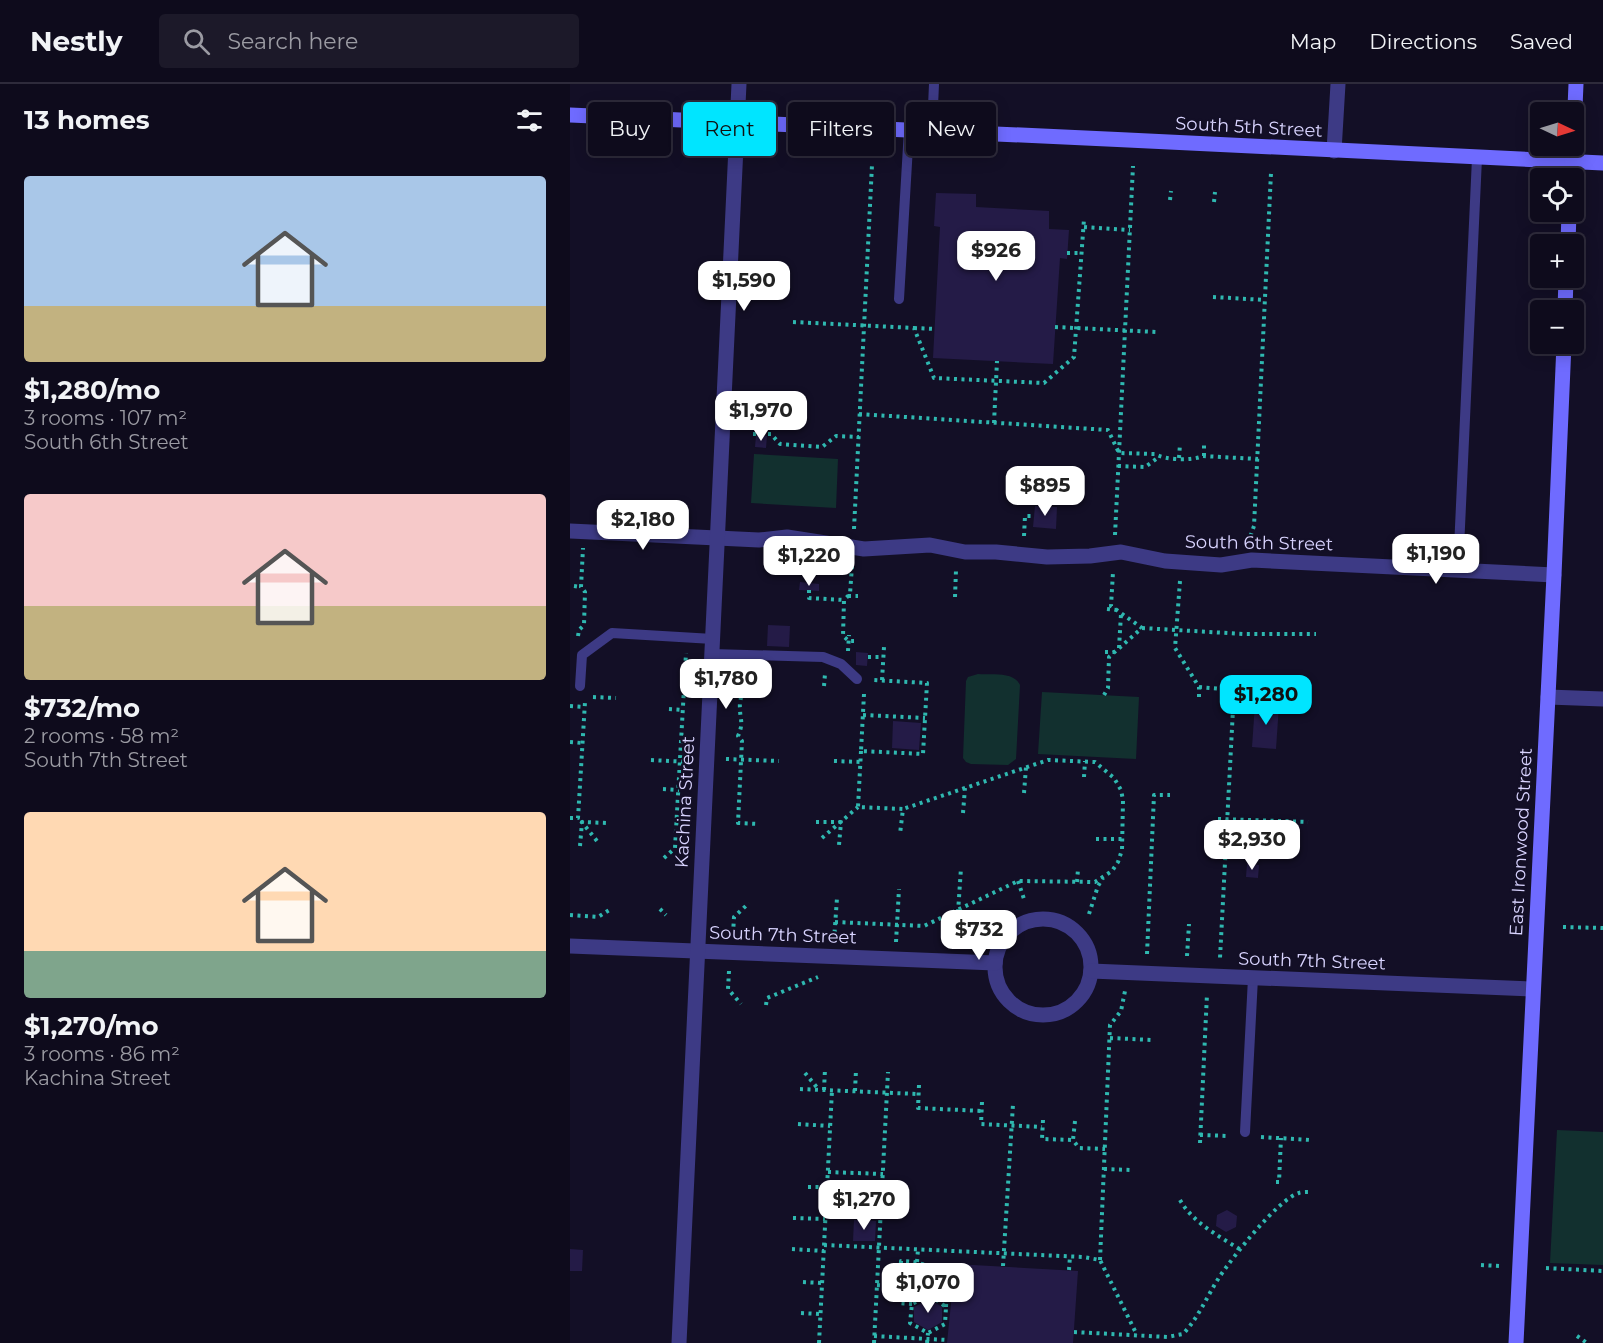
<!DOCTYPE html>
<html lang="en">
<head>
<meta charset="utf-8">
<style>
	body { margin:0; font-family:Montserrat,sans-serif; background:#1c1929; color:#f1f3f6; height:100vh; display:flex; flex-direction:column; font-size:22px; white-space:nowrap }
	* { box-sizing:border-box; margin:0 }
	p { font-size:20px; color:#9b9ba3 }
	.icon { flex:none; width:33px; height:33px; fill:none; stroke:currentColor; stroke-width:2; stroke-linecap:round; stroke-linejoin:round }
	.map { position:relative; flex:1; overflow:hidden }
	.side { display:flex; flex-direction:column; background:#0e0b1c; width:570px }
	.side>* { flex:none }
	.banner { position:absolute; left:18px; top:18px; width:570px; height:54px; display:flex; gap:12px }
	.needle { width:39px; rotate:94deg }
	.tools { position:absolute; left:960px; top:18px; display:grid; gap:12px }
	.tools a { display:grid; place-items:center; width:54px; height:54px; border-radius:6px; background:#0e0b1c; box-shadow:0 3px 15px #0003,0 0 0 2px #2e2b3b; font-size:30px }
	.price { position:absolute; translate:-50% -51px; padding:0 14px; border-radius:12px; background:#fff; color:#222; font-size:20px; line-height:39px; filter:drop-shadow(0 2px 3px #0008) }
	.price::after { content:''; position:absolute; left:50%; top:36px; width:18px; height:14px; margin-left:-9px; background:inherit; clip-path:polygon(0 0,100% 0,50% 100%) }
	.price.active { background:#00e5ff; color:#111 }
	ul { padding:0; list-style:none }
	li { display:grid; align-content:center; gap:12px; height:318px; padding:0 24px }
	li span { display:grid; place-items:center; height:186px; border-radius:6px; color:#555 }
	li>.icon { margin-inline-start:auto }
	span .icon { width:108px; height:108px; fill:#fffc; stroke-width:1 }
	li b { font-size:26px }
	h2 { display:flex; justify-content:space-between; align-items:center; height:72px; padding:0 24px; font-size:26px }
	.pill { padding:0 21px; border-radius:6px; background:#0e0b1c; box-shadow:0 3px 15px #0003,0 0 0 2px #2e2b3b; font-size:21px; line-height:54px }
	.pill.active { background:#00e5ff; color:#111 }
	header { display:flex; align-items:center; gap:36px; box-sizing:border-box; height:84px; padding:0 30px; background:#0e0b1c; border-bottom:2px solid #2e2b3b }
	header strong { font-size:28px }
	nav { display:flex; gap:33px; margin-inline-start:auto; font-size:21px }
	.search { width:420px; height:54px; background:#1c1929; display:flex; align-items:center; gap:15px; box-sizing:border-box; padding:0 21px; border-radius:6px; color:#9b9ba3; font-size:22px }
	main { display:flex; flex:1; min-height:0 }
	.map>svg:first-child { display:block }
	.green { fill:#12302f }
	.building { fill:#241b47 }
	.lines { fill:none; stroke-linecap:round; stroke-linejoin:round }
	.path { stroke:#2fb8b0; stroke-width:4; stroke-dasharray:3 4.5; stroke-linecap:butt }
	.lane { stroke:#3d3a85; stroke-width:10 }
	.street { stroke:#3d3a85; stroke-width:15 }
	.secondary { stroke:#6f6bff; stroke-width:15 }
	.labels { text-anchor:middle; stroke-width:4.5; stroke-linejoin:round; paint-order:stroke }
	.street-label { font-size:18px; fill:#d9d4ff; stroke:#130f26 }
</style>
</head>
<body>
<header>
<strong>Nestly</strong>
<div class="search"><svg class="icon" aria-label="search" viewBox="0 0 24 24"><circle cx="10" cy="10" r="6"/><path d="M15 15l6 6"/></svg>Search here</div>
<nav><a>Map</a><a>Directions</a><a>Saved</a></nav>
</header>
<main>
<section class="side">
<h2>13 homes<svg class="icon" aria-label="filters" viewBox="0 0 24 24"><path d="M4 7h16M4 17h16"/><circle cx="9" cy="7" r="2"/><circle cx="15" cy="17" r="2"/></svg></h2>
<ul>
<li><span style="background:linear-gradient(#a9c7e8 70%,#c2b280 0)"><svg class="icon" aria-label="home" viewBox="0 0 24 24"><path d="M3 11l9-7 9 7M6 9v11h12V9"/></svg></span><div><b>$1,280/mo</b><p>3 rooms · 107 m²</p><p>South 6th Street</p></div></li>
<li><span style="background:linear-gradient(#f6c9c9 60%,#c2b280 0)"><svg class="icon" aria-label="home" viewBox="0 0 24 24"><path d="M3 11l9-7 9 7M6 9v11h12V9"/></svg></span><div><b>$732/mo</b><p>2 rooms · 58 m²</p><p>South 7th Street</p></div></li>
<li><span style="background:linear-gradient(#ffd9b3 75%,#7fa58c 0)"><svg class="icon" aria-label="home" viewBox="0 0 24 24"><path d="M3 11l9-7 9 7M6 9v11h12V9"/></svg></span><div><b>$1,270/mo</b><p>3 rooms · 86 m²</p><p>Kachina Street</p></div></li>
</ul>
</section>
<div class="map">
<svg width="1033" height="1259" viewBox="0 0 1033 1259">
	<rect width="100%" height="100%" fill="#130f26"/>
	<g class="green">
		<polygon points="184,370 268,375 266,424 181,419"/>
		<path d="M408 590C421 591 444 587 450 601L446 675 438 681 401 680 396 678 393 674 396 597 398 593Z"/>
		<polygon points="472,608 569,613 566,675 468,670"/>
		<polygon points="987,1046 1033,1048 1033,1181 980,1179"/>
	</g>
	<g class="building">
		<polygon points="366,109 406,110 406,123 479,127 479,145 499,146 497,175 490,174 483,280 363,274 370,143 364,142"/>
		<polygon points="186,352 197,352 196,364 185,363"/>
		<polygon points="465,422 487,423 486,445 463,443"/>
		<polygon points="230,498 249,500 249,507 229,506"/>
		<polygon points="198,541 220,542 219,563 197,562"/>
		<polygon points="286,568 298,569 297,582 286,581"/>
		<polygon points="685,620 709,621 706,665 682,663"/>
		<polygon points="323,637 351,639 349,666 322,664"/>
		<polygon points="677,780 689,781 688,794 676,793"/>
		<polygon points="657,1126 667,1132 666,1143 656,1148 646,1142 647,1131"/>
		<polygon points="284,1136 306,1137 305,1157 283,1157"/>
		<polygon points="0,1165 13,1166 12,1187 0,1187"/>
		<polygon points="385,1180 508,1187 503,1259 377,1259"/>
		<polygon points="360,1215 372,1223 372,1238 358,1246 344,1238 344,1223"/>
	</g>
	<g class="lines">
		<g class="path">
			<polyline points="600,116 601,107"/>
			<polyline points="644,118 645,108"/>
			<polyline points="514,143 560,146"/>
			<polyline points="497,169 511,169"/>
			<polyline points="643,213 695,216"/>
			<polyline points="223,238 344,244 364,294 474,299 504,273 514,135"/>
			<polyline points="485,243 587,248"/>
			<polyline points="344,244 365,245"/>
			<path d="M289 330 538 346 549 369 585 370C595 376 622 377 633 372L688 375"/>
			<polyline points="424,339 427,277"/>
			<polyline points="183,350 201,350 210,360 252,363 266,352 289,353"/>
			<polyline points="634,372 634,361"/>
			<polyline points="609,374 610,360"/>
			<polyline points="548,382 575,383 589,373"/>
			<polyline points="284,445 302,81"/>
			<polyline points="545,451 563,82"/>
			<polyline points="454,452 455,432 464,432"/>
			<polyline points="678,459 684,442 701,89"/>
			<polyline points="282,482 280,510 274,516 273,552 279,557 284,557"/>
			<polyline points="610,497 605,564 629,603 629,613"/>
			<polyline points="4,502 11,503"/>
			<polyline points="239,506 239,514 274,516"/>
			<polyline points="278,512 288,512"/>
			<polyline points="385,513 386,486"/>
			<polyline points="537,525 546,526"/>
			<polyline points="572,544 674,550 746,550"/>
			<polyline points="8,552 9,546 14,541 15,508 11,503 13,464"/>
			<polyline points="549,564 551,530"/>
			<polyline points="278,567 279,551"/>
			<polyline points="535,568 544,568"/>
			<polyline points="298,573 313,573"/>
			<path d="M186 589 173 600C173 608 169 618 170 624 170 637 174 638 168 652L172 657 168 739 189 740"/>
			<polyline points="312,596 314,563"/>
			<polyline points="254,602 255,590"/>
			<polyline points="629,603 664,606 650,874"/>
			<polyline points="294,610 291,667 353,670 357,599 303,596"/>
			<polyline points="534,611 538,604 539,573 572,544 541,522 543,488"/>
			<polyline points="23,613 46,614"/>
			<polyline points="0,622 15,623"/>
			<polyline points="99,625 113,626"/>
			<polyline points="293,631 355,634"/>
			<polyline points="0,658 12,659"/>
			<polyline points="291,667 288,723 333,725 330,750"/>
			<polyline points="156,675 209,677"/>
			<polyline points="81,676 120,678"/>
			<polyline points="264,677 290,678"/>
			<polyline points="514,693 515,677"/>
			<polyline points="93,705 109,706"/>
			<polyline points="454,709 456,683"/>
			<polyline points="393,729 395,704"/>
			<polyline points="0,734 8,734 15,618"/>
			<polyline points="648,735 738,738"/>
			<polyline points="11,737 27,757"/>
			<polyline points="246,738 271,738 269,761"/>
			<polyline points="252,754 288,723"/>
			<polyline points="526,755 552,755"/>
			<polyline points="657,758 687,760"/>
			<polyline points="10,762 12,738 36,739"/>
			<polyline points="94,774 105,764 116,569"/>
			<polyline points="448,797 454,815"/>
			<polyline points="507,798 508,785"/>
			<polyline points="90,825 96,831"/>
			<polyline points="519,830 528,802 533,794"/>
			<polyline points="0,831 28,833 41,825"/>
			<polyline points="265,838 354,842 448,797 525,798 542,787 548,778 552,766 553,716 551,706 544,694 525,678 478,676 333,725"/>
			<polyline points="993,843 1033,844"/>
			<polyline points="163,850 164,833 179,819"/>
			<polyline points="264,856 267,814"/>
			<polyline points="326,858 329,805"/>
			<polyline points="386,858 391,784"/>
			<polyline points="577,870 584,711 600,711"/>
			<polyline points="617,872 619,840"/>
			<polyline points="159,887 158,905 171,920"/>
			<polyline points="196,921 197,914 248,893"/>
			<polyline points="540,954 583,956"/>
			<polyline points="235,989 249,1006"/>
			<polyline points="349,1001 348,1024 412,1027"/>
			<polyline points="230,1005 348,1010"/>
			<polyline points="254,1006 255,985"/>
			<polyline points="285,1007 286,986"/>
			<polyline points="412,1018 411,1040 472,1043"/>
			<polyline points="473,1036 472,1055 503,1056"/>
			<polyline points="505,1037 503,1056 509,1064 535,1065"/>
			<polyline points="228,1040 260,1042"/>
			<polyline points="630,1051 659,1052"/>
			<polyline points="691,1053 741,1056"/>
			<polyline points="630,1059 637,910"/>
			<polyline points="534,1085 562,1086"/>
			<polyline points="258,1088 313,1090"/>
			<polyline points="706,1098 709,1098 711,1054"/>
			<polyline points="238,1103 257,1103"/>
			<path d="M610 1116C623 1139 649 1152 671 1166"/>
			<polyline points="223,1134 255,1135"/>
			<polyline points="254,1161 513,1173 530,1176 567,1251"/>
			<polyline points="222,1165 254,1167"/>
			<polyline points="530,1176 540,941 551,927 555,907"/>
			<polyline points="347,1178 348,1165"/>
			<polyline points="911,1181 930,1182"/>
			<polyline points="433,1182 443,1020"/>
			<polyline points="976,1184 1033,1187"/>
			<polyline points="499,1186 500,1172"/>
			<polyline points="233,1198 252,1199"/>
			<polyline points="307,1201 330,1202"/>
			<polygon points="360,1211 376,1223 375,1240 358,1249 340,1239 342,1220"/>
			<path d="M342 1220 329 1219 331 1177C364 1178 378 1190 376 1223"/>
			<polyline points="231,1229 250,1230"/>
			<path d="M504 1248 597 1253 613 1250C629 1233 637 1212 650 1192 663 1173 708 1115 729 1109 730 1108 737 1108 738 1108"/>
			<polyline points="304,1252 377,1256"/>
			<polyline points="1007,1252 1017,1259"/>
			<polyline points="249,1259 262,1006"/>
			<polyline points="304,1259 318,988"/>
			<polyline points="357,1259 358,1249"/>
		</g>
		<g class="lane">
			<polyline points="362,45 364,0"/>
			<polyline points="329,215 339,45"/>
			<polyline points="888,486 907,74"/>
			<polyline points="142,570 253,573 271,580 287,595"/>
			<polyline points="10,602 12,571 42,549 143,555"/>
			<polyline points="675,1048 683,894"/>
		</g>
		<g class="street">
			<polyline points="764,67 768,0"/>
			<polyline points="0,447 189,456 217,453 294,465 360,461 395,468 426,468 477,473 520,472 551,468 595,477 651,481 682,476 984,491"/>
			<polyline points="978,613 1033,615"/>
			<circle cx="473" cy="883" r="48"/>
			<polyline points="0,862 425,879"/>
			<polyline points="521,887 962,905"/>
			<polyline points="109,1259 169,0"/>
		</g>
		<g class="secondary">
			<path d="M0 31C344 44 689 63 1033 79"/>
			<polyline points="1004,47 1006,0"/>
			<polyline points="1001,94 1003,62"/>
			<polyline points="998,160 999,128"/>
			<polyline points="995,226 996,194"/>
			<polyline points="946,1259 984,491 994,260"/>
		</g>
	</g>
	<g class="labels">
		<g class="street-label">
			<text transform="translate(679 43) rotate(3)" y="6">South 5th Street</text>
			<text transform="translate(689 459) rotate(1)" y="6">South 6th Street</text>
			<text transform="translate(115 718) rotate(-87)" y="6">Kachina Street</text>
			<text transform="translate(951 758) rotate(-87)" y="6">East Ironwood Street</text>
			<text transform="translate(213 851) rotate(2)" y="6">South 7th Street</text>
			<text transform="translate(742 877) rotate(2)" y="6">South 7th Street</text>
		</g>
	</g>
</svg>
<div class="tools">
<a><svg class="needle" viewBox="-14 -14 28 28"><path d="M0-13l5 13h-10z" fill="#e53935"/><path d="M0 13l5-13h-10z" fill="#9b9ba3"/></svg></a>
<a><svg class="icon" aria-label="locate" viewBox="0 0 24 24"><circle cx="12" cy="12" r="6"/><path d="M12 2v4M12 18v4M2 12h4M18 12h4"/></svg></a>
<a>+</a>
<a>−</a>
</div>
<b class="price" style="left:426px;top:198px">$926</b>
<b class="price" style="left:174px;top:228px">$1,590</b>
<b class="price" style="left:191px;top:358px">$1,970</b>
<b class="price" style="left:475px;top:433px">$895</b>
<b class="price" style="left:73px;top:467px">$2,180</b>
<b class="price" style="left:866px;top:501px">$1,190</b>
<b class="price" style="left:239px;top:503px">$1,220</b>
<b class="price" style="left:156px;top:626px">$1,780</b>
<b class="price active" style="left:696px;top:642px">$1,280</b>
<b class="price" style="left:682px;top:787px">$2,930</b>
<b class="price" style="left:409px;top:877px">$732</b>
<b class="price" style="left:294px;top:1147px">$1,270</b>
<b class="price" style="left:358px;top:1230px">$1,070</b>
<div class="banner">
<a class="pill">Buy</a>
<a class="pill active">Rent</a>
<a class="pill">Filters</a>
<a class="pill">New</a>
</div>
</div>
</main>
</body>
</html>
